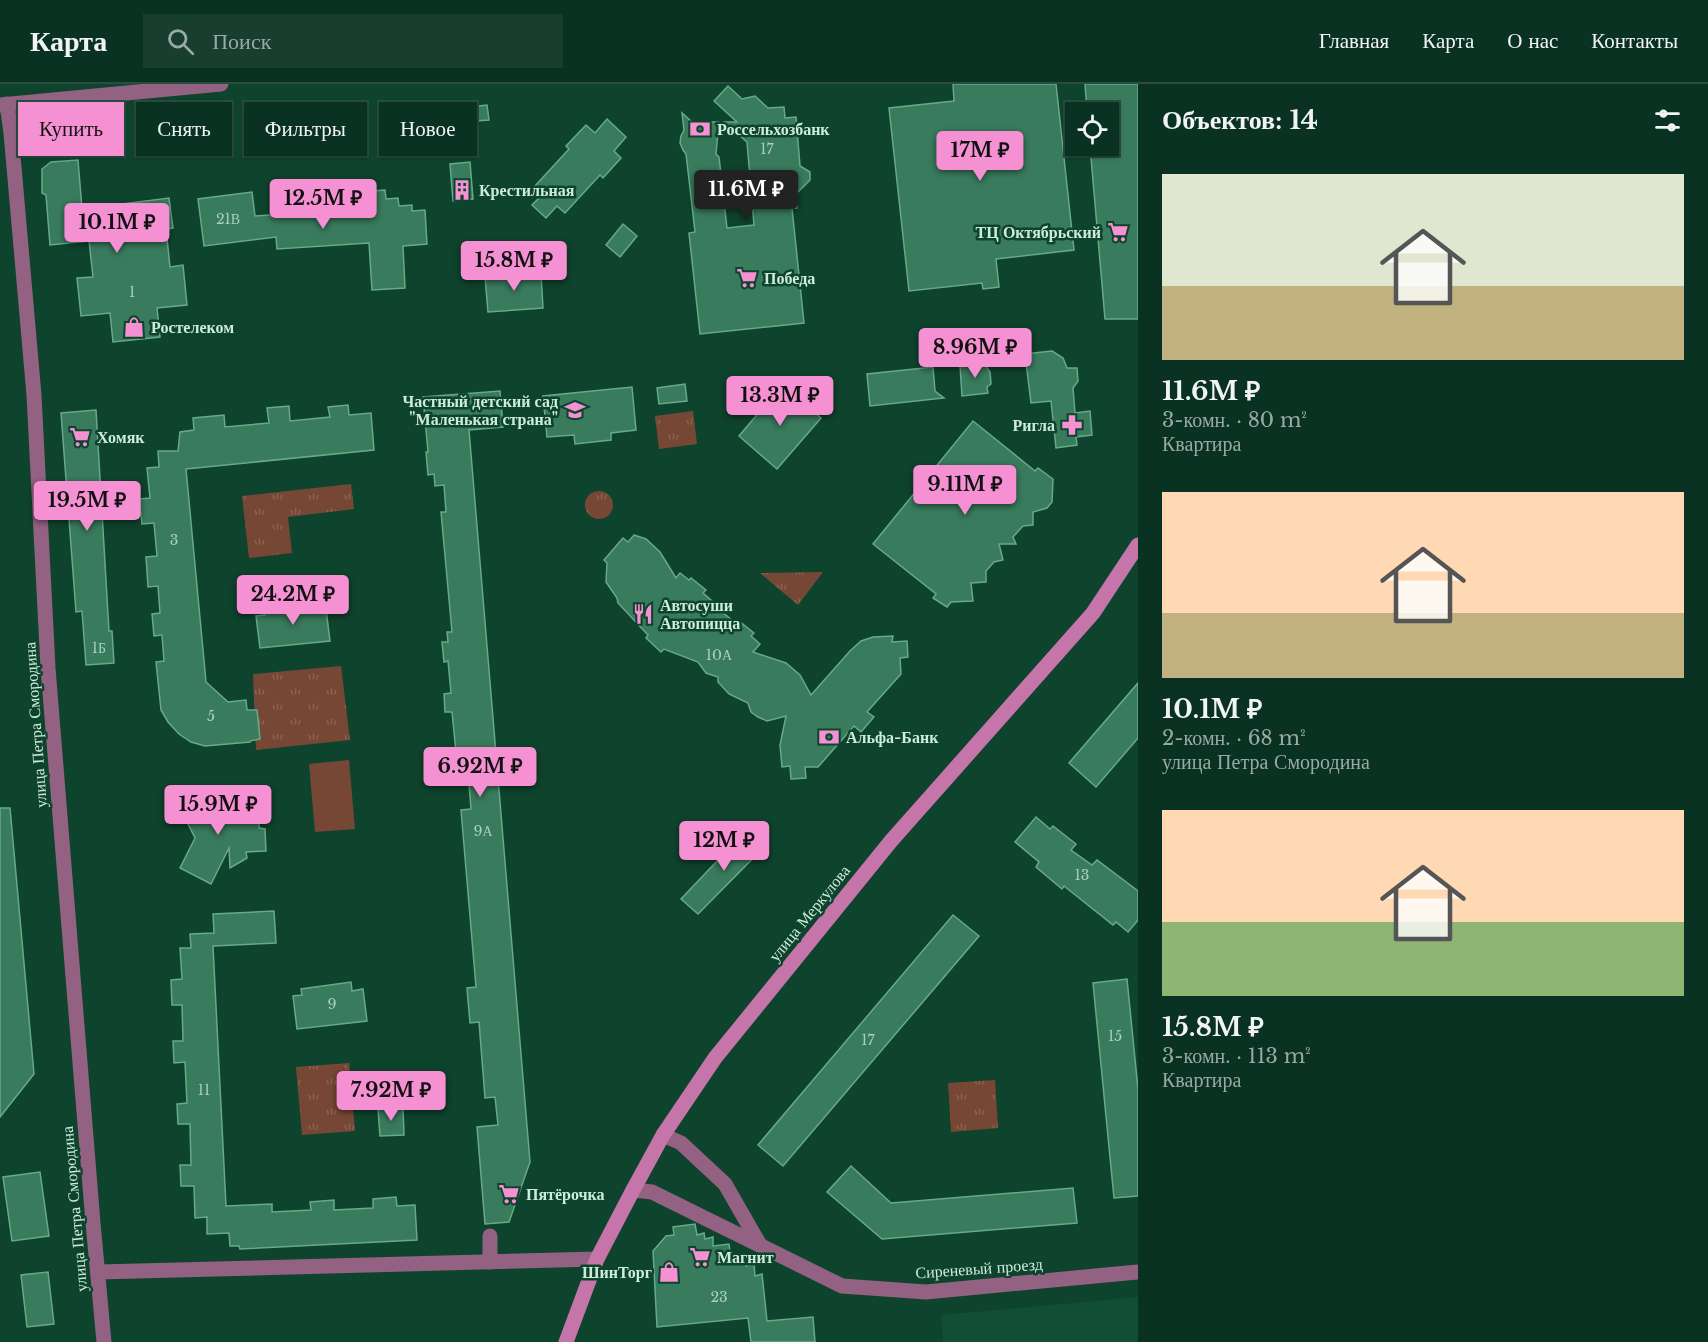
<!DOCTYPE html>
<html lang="ru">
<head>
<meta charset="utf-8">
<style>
	body { margin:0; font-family:"Libre Baskerville",serif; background:#183e2f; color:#f1f3f6; height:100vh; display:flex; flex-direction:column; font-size:22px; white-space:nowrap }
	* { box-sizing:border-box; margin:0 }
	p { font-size:20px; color:#99aaa5 }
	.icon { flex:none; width:33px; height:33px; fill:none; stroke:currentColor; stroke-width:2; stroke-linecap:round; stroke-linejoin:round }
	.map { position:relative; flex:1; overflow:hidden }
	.sheet { display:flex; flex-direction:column; background:#0a3222; width:570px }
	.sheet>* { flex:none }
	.top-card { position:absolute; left:18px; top:18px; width:570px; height:54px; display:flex; gap:12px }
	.controls { position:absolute; left:1065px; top:18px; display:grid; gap:12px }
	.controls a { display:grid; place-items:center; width:54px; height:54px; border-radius:0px; background:#0a3222; box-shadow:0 2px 4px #0004,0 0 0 2px #2a4d40; font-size:30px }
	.price { position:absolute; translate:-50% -51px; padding:0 14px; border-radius:6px; background:#f591d2; color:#111; font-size:20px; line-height:39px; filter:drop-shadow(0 2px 3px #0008) }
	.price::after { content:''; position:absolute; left:50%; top:36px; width:18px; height:14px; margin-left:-9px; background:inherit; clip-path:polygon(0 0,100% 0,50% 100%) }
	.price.on { background:#222; color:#fff }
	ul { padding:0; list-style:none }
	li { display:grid; align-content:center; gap:12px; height:318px; padding:0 24px }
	li span { display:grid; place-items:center; height:186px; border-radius:0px; color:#555 }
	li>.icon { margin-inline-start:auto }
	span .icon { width:108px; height:108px; fill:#fffc; stroke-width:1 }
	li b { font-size:26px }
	h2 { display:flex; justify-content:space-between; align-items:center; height:72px; padding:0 24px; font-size:26px }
	.tag { padding:0 21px; border-radius:0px; background:#0a3222; box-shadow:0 2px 4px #0004,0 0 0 2px #2a4d40; font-size:21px; line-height:54px }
	.tag.on { background:#f591d2; color:#111 }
	header { display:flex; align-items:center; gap:36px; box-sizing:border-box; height:84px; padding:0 30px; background:#0a3222; border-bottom:2px solid #2a4d40 }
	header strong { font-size:28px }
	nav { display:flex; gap:33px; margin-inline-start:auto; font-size:21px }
	.search { width:420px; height:54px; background:#183e2f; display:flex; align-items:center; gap:15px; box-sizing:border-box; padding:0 21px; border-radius:0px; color:#99aaa5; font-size:22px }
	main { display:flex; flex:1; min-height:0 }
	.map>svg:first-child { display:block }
	.built { fill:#114e35 }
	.park { fill:url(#park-tufts) }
	.garden { fill:#774735 }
	.building { fill:#397b5d; stroke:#67aa89; stroke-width:1.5 }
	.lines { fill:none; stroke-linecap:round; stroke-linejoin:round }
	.street { stroke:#936181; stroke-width:15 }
	.secondary { stroke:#c575a9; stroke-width:15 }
	.labels { text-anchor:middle; stroke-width:5; stroke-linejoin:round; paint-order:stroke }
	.number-label { font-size:14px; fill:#a8d0bc }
	.poi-label { font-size:16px; font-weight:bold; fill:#cdeddb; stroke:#0e432d; text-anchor:start }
	.street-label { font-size:16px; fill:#cdeddb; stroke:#0e432d }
</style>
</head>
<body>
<header>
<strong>Карта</strong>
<div class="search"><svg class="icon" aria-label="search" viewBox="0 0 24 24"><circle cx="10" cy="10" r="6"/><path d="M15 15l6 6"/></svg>Поиск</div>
<nav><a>Главная</a><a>Карта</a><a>О нас</a><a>Контакты</a></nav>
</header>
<main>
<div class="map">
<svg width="1138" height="1258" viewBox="0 0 1138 1258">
	<defs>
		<pattern id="park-tufts" width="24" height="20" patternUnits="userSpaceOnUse" patternTransform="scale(1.5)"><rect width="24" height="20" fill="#774735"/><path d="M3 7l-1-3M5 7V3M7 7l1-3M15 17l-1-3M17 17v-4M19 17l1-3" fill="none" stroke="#896252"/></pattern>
	</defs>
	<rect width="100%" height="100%" fill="#0e432d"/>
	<polygon class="built" points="1138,1213 1138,1258 943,1258 941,1231"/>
	<g class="park">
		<polygon points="693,327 697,360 659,365 655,332"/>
		<polygon points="351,400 354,425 288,433 292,469 249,474 242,412"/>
		<circle cx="599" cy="421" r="14"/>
		<polygon points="823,488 798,521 760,489"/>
		<polygon points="341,582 350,656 256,666 253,590"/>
		<polygon points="349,979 355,1047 302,1051 296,983"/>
		<polygon points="995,996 998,1044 951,1048 948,999"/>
	</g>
	<polygon class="garden" points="349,676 355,745 315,748 309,680"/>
	<g class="building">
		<polygon points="953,0 1056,0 1074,166 996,175 999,203 983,205 982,199 909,207 889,24 954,17"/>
		<polygon points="1085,0 1138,0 1138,235 1105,235 1090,62 1108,62 1108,28 1087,28"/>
		<polygon points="728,2 742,15 755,12 768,24 784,23 785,34 796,33 800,82 810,88 810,96 796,110 797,124 792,124 804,239 700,250 689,149 695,148 686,70 683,66 680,59 681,52 684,46 682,29 692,38 719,38 716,70 719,73 727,144 754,141 747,58 724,38 737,38 714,17"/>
		<polygon points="460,21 460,24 487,21 489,36 461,38 462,52 442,54 439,23"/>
		<polygon points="607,35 626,53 614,67 621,74 603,94 600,91 565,129 557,122 546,134 532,121 543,110 535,102 569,65 566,62 586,41 595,49"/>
		<polygon points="78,76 82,125 169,114 173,144 166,145 170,183 183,181 187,221 157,224 160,253 113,258 110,229 81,232 77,194 93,193 89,157 50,161 46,111 42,109 42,85 51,78"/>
		<polygon points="470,78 473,115 453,117 450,80"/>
		<polygon points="385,106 386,115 398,114 399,122 412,121 412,127 425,126 427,160 403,162 405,204 372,206 369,159 277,165 276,153 204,162 198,115 252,108 255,132 372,124 371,107"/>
		<polygon points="623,140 637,152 620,173 606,161"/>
		<polygon points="541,189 543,224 488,228 485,193"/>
		<polygon points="1052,267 1063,274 1067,284 1077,284 1078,297 1073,304 1075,329 1090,327 1092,351 1076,353 1077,361 1056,364 1051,317 1031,319 1025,270"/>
		<polygon points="987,278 987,284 990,288 991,300 987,303 988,309 962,312 960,281"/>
		<polygon points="933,283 935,307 944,314 870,322 867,290"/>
		<polygon points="685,300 687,317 659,320 657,304"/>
		<polygon points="782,301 821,334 777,385 739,352"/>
		<polygon points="632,303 636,346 611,349 611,356 575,360 574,351 547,353 543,312"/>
		<polygon points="500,307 503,343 469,346 530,1078 509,1138 485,1140 477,1043 498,1041 495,1013 485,1014 479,938 470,939 467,904 476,903 461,726 471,725 469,700 458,701 458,690 451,691 449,671 456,670 455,658 452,628 445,628 444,610 451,609 448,577 444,578 442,558 448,558 447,548 452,548 441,428 446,428 444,401 435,402 434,390 428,391 426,368 428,368 423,313"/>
		<polygon points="348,321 349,331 371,329 374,366 186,385 206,598 228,618 246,616 247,626 257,626 260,655 250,657 250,658 205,662 191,658 179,650 168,638 161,626 156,578 164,577 162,551 154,552 152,530 160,529 158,502 148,503 146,473 157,472 154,439 142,440 139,415 150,414 147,384 159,383 158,367 178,367 180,348 194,346 193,334 224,331 225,343 269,339 267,324 289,322 290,337 330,333 328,323"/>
		<polygon points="96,326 109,547 112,547 114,579 86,581 82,527 76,528 61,329"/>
		<polygon points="973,337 1035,387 1038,384 1053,395 1052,418 1047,424 1033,428 1033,441 1023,442 1013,453 1016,460 999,460 1003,476 994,478 986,487 986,498 971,499 973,517 951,518 947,523 933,514 936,510 873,460"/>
		<polygon points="634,451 646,455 660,468 676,494 680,489 689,496 691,494 706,506 703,509 712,517 711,519 737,540 739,537 754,549 751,552 760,560 753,568 786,579 800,591 811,611 850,567 861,557 873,553 893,552 892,558 907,557 908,573 900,574 901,590 867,628 874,633 861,648 854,642 818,683 805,683 806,694 791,695 790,682 782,683 780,661 786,632 767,637 758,633 751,628 748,619 729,610 718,598 718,593 706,589 698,578 664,565 661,568 646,554 648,551 618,519 617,514 606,498 607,479 604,476 623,454 628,458"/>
		<polygon points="314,518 315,527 326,525 330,557 260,564 256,532 265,531 264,524"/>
		<polygon points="1138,599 1138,654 1096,703 1069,679"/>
		<polygon points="212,705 233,730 259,735 259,744 265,745 266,767 246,768 247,774 230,784 229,764 211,800 180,784 195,754 179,722"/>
		<polygon points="0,724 10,724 34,990 0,1033"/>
		<polygon points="1036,733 1050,745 1053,742 1076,760 1071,766 1092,781 1097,776 1138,807 1138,836 1128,848 1116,838 1113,841 1064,802 1062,805 1036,783 1039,778 1015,758"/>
		<polygon points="750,742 768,759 698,830 681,815 718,776 722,780 745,755 741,752"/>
		<polygon points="274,827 276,859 213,862 226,1122 272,1120 272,1128 311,1126 310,1118 334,1116 334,1126 373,1124 373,1115 396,1113 397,1122 415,1121 417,1156 240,1165 239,1162 230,1162 229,1149 207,1150 207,1133 195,1134 194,1102 181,1102 180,1081 191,1081 190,1040 178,1040 177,1020 187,1019 185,978 174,979 173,957 183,957 182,921 172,921 171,896 182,895 180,864 191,864 190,850 214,849 213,830"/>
		<polygon points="953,831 979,852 783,1082 758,1061"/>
		<polygon points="1127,895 1138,1005 1138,1112 1114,1114 1093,899"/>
		<polygon points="351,898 352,907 363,905 367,937 297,945 293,912 302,911 301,905"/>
		<polygon points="403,1023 404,1051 380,1052 378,1025"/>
		<polygon points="851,1082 891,1119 1073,1104 1077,1139 882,1155 827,1108"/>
		<polygon points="40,1088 49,1152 12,1157 3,1093"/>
		<polygon points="695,1140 697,1151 704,1149 705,1155 713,1153 713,1162 729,1160 731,1175 746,1173 746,1182 754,1180 755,1192 762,1190 767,1237 813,1233 815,1258 751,1258 748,1234 657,1243 653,1167 666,1152 674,1151 673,1143"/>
		<polygon points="48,1188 54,1240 27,1243 21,1191"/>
	</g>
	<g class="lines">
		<g class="street">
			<polyline points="7,20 11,49 34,311 48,584 93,1139 104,1258"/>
			<polyline points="0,21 221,0"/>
			<polyline points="663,1051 681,1059 725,1100 760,1161"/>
			<polyline points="633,1106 652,1108 842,1202 926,1208 1138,1188"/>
			<polyline points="490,1152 490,1178"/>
			<polyline points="98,1188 597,1175"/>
		</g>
		<polyline class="secondary" points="566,1258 597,1175 633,1106 663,1051 715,974 891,757 1093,529 1138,461"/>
	</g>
	<defs>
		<g id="bank-bare" transform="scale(1.62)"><path d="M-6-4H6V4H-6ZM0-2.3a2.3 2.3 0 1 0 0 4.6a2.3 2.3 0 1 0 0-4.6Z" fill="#f591d2" stroke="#0e432d" stroke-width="2.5" paint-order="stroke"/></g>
		<g id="building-bare" transform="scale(1.62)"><path d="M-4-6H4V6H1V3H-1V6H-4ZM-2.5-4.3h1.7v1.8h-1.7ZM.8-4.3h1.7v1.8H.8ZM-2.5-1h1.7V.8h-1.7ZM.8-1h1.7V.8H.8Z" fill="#f591d2" stroke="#0e432d" stroke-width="2.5" paint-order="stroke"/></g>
		<g id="supermarket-bare" transform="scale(1.62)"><path d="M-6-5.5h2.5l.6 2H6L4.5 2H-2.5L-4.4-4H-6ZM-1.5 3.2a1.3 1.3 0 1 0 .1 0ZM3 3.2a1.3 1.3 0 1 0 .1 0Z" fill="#f591d2" stroke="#0e432d" stroke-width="2.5" paint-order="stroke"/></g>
		<g id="shop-bare" transform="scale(1.62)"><path d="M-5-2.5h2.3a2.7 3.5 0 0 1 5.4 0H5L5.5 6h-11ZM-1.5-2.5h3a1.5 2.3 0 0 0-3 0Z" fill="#f591d2" stroke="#0e432d" stroke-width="2.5" paint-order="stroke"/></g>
		<g id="school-bare" transform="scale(1.62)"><path d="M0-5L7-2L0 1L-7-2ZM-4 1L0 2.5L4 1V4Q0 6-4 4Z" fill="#f591d2" stroke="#0e432d" stroke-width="2.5" paint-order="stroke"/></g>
		<g id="pharmacy-bare" transform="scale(1.62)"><path d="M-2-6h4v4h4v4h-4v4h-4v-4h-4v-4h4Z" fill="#f591d2" stroke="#0e432d" stroke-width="2.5" paint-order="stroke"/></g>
		<g id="restaurant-bare" transform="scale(1.62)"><path d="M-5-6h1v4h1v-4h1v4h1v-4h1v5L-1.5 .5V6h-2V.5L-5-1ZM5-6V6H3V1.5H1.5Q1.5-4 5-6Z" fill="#f591d2" stroke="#0e432d" stroke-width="2.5" paint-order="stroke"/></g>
	</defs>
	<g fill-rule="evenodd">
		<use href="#bank-bare" x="700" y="45"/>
		<use href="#building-bare" x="462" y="106"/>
		<use href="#supermarket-bare" x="1118" y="148"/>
		<use href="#supermarket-bare" x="747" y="194"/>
		<use href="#shop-bare" x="134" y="243"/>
		<use href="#school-bare" x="575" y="326"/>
		<use href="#pharmacy-bare" x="1072" y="341"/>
		<use href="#supermarket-bare" x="80" y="353"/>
		<use href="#restaurant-bare" x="643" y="530"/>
		<use href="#bank-bare" x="829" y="653"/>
		<use href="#supermarket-bare" x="509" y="1110"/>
		<use href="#supermarket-bare" x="700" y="1173"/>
		<use href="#shop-bare" x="669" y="1188"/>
	</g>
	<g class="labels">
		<g class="number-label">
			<text x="767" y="70">17</text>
			<text x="228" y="140">21В</text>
			<text x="132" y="213">1</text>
			<text x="174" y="461">3</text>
			<text x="99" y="569">1Б</text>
			<text x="719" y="576">10А</text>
			<text x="211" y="637">5</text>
			<text x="483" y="752">9А</text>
			<text x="1082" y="796">13</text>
			<text x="332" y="925">9</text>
			<text x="1115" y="957">15</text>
			<text x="868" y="961">17</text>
			<text x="204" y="1011">11</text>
			<text x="719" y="1218">23</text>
		</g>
		<g class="poi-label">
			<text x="717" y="51">Россельхозбанк</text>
			<text x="479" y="112">Крестильная</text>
			<text x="1101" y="154" text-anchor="end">ТЦ Октябрьский</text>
			<text x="764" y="200">Победа</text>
			<text x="151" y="249">Ростелеком</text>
			<text x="558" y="323" text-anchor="end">Частный детский сад<tspan x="558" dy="18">"Маленькая страна"</tspan></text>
			<text x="1055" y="347" text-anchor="end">Ригла</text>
			<text x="97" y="359">Хомяк</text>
			<text x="660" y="527">Автосуши<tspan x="660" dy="18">Автопицца</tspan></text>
			<text x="846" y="659">Альфа-Банк</text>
			<text x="526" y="1116">Пятёрочка</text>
			<text x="717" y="1179">Магнит</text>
			<text x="652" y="1194" text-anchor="end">ШинТорг</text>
		</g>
		<g class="street-label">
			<text transform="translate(35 641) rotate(-94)" y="6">улица Петра Смородина</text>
			<text transform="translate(809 829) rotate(-51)" y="6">улица Меркулова</text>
			<text transform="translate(74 1125) rotate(-95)" y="6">улица Петра Смородина</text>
			<text transform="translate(979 1184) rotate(-4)" y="6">Сиреневый проезд</text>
		</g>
	</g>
</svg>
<div class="controls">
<a><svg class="icon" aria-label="locate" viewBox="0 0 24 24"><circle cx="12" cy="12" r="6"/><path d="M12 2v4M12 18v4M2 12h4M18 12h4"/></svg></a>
</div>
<b class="price" style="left:980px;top:98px">17M ₽</b>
<b class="price on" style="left:746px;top:137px">11.6M ₽</b>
<b class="price" style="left:323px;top:146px">12.5M ₽</b>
<b class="price" style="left:117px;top:170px">10.1M ₽</b>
<b class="price" style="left:514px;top:208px">15.8M ₽</b>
<b class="price" style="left:975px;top:295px">8.96M ₽</b>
<b class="price" style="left:780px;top:343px">13.3M ₽</b>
<b class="price" style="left:965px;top:432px">9.11M ₽</b>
<b class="price" style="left:87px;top:448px">19.5M ₽</b>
<b class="price" style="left:293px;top:542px">24.2M ₽</b>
<b class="price" style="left:480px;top:714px">6.92M ₽</b>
<b class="price" style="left:218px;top:752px">15.9M ₽</b>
<b class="price" style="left:724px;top:788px">12M ₽</b>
<b class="price" style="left:391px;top:1038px">7.92M ₽</b>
<div class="top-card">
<a class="tag on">Купить</a>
<a class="tag">Снять</a>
<a class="tag">Фильтры</a>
<a class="tag">Новое</a>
</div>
</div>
<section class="sheet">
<h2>Объектов: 14<svg class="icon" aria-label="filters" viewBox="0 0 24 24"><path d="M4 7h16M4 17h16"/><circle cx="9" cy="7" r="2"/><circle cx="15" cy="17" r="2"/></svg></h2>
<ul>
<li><span style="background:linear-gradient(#dfe7d0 60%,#c2b280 0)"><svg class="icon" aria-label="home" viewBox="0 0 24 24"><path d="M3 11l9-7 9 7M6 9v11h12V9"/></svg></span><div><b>11.6M ₽</b><p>3-комн. · 80 m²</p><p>Квартира</p></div></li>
<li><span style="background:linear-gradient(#ffd9b3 65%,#c2b280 0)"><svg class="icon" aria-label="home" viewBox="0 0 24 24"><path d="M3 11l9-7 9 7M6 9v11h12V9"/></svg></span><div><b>10.1M ₽</b><p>2-комн. · 68 m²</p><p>улица Петра Смородина</p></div></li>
<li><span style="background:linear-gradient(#ffd9b3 60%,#8fb573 0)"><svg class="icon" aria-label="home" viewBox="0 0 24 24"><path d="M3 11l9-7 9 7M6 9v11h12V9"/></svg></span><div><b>15.8M ₽</b><p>3-комн. · 113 m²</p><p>Квартира</p></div></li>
</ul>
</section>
</main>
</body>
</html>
